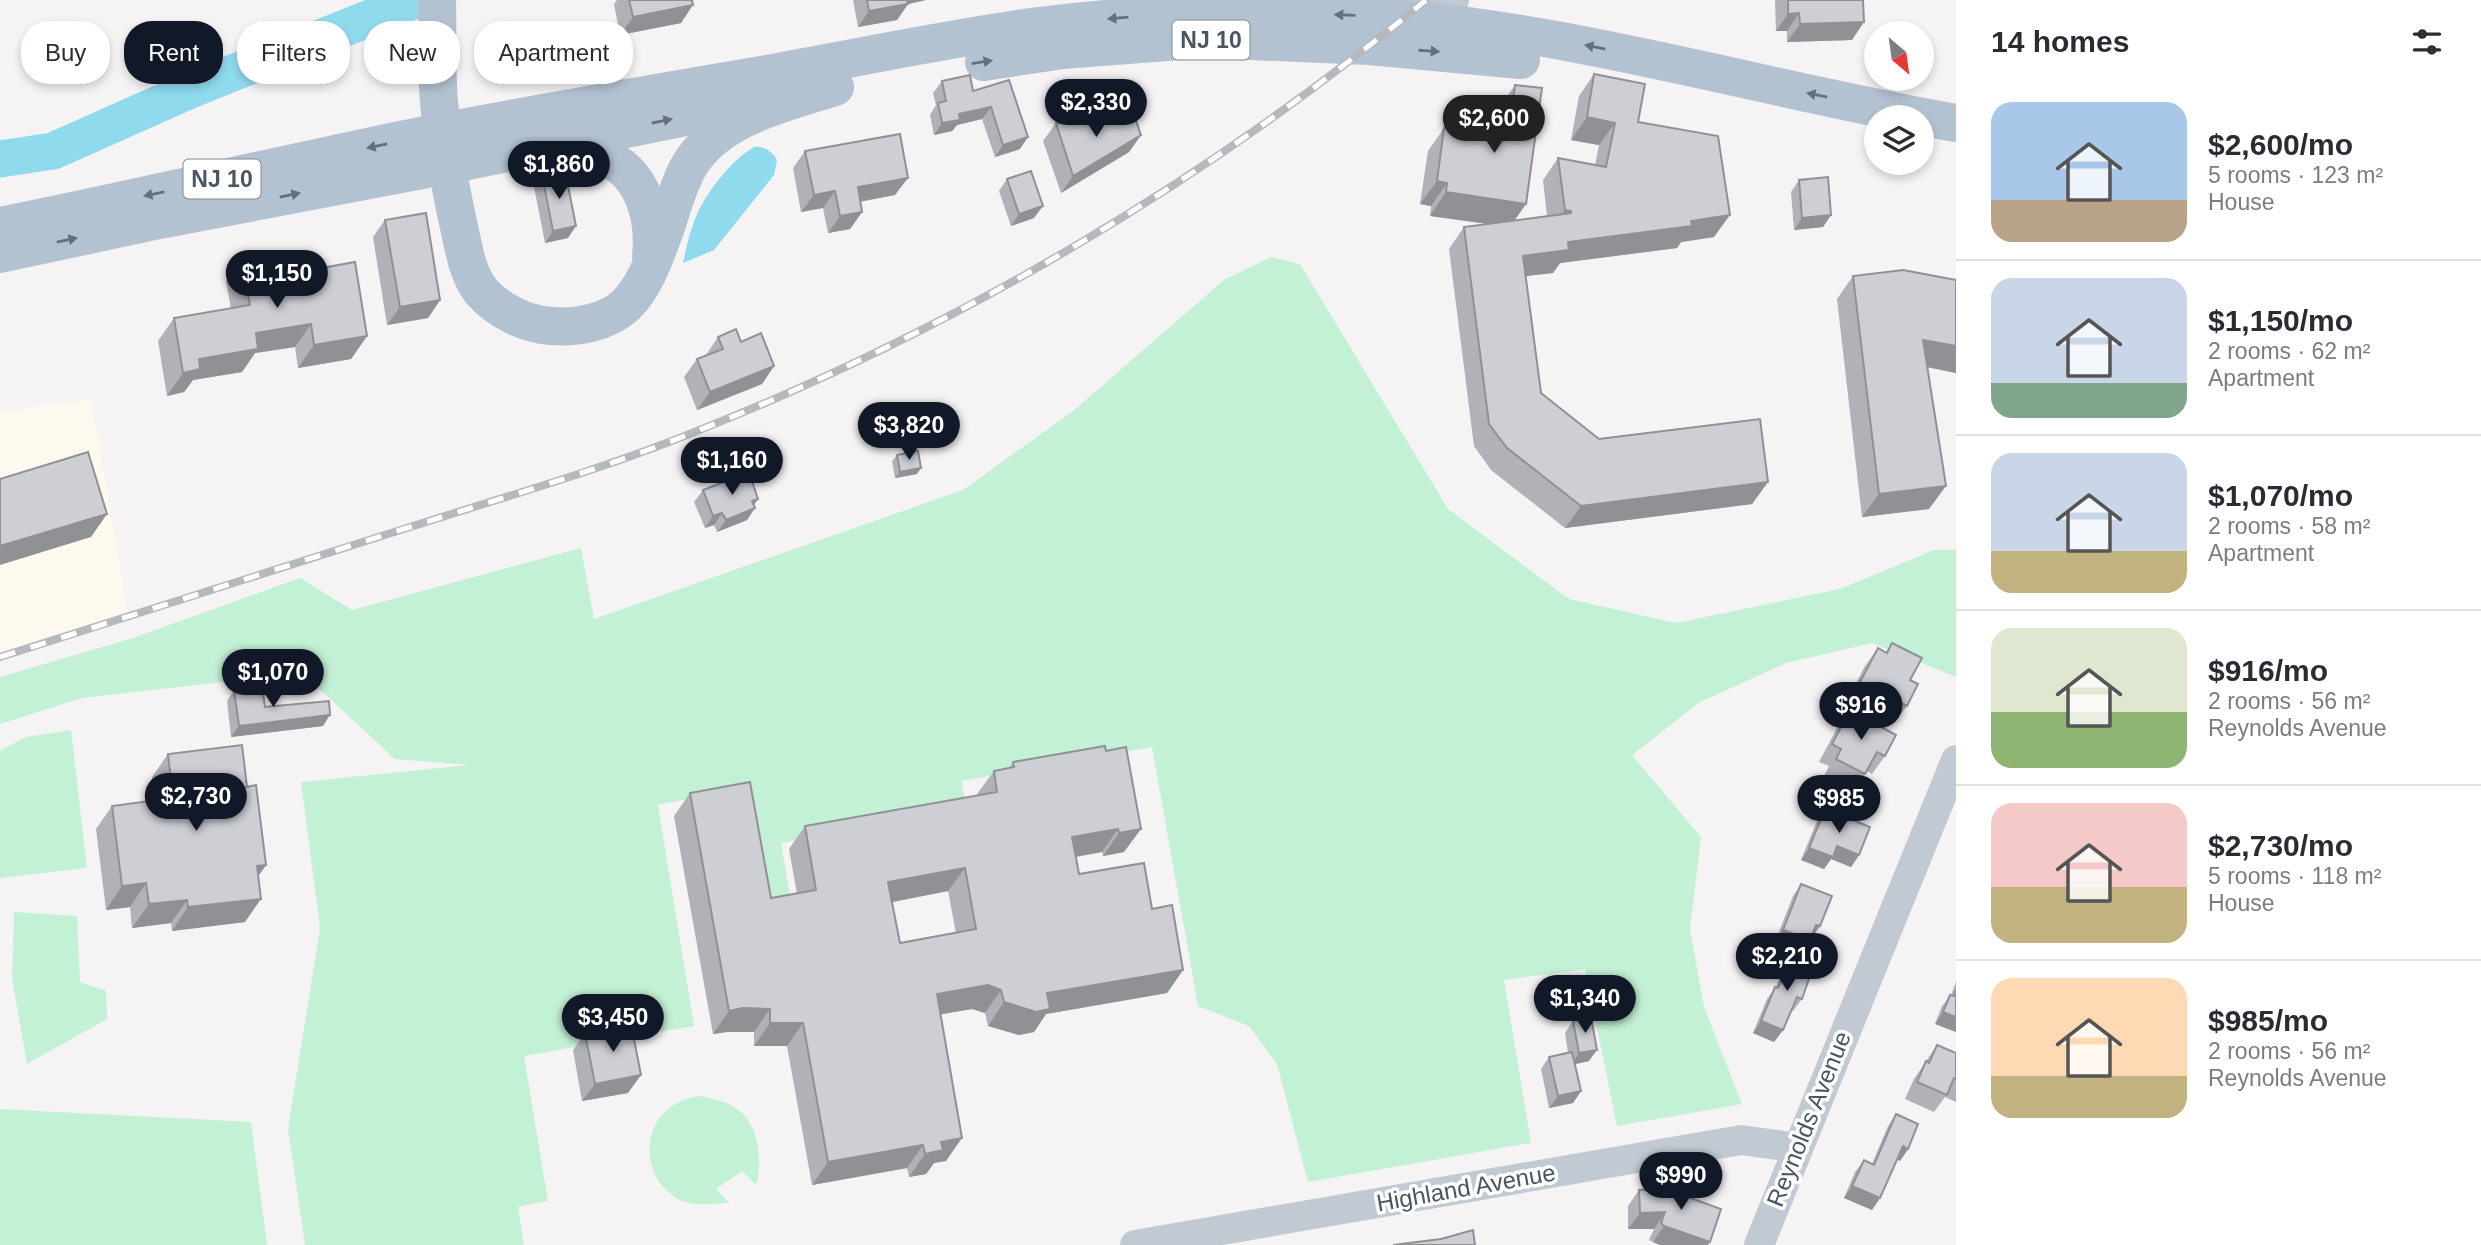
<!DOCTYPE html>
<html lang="en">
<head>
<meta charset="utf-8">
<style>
	body { margin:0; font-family:Arial,sans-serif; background:#f2f2f3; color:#2b2b33; height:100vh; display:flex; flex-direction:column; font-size:26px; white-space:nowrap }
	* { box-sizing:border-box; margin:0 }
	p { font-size:23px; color:#7c7c81 }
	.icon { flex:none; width:38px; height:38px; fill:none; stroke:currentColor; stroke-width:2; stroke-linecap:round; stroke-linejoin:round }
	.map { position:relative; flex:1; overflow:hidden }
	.sheet { display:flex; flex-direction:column; background:#fff; width:525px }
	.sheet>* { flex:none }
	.guide { position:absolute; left:21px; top:21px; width:665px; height:63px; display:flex; gap:14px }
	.needle { width:46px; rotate:151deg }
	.tools { position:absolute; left:1864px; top:21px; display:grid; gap:14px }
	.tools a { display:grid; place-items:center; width:70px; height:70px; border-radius:50%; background:#fff; box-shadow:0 4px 10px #0003; font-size:35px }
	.price { position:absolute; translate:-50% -60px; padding:0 16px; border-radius:24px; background:#111827; color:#fff; font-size:23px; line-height:46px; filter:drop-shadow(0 2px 4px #0008) }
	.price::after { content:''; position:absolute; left:50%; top:42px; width:21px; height:16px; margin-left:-10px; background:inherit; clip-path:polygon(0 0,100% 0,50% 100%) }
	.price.on { background:#222; color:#fff }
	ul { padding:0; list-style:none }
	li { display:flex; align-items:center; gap:21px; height:175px; padding:0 35px }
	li+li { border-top:2px solid #e1e1e2 }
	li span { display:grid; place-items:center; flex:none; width:196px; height:140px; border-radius:21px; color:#555 }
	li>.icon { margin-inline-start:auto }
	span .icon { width:84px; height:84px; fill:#fffc; stroke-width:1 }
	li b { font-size:30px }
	h2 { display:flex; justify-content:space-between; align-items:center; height:84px; padding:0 35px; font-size:30px }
	.chip { padding:0 24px; border-radius:28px; background:#fff; box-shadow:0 4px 10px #0003; font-size:24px; line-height:63px }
	.chip.on { background:#111827; color:#fff }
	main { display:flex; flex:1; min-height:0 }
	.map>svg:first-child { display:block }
	.commercial { fill:#fdf9ef }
	.green { fill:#c3f1d5 }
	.water { fill:#90daee }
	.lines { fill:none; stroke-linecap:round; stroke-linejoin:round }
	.river { stroke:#90daee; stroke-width:37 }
	.minor { stroke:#c1cad2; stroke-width:30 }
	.major { stroke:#b3c2d1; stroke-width:38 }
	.rail-casing { stroke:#b5b8bd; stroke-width:8 }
	.rail { stroke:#fff; stroke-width:5; stroke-dasharray:16; stroke-linecap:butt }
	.wall { fill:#b0b2b7; fill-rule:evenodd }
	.shaded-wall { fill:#909195 }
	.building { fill:#cdcfd5; stroke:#909195; stroke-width:2; fill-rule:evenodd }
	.oneway { fill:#64717d }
	.labels { text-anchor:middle; stroke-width:7; stroke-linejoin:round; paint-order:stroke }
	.shield { fill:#fff; stroke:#808990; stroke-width:2 }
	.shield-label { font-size:23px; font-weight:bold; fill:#4a5661 }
	.street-label { font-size:24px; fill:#4a5661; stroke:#fff }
</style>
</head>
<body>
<main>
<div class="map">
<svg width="1956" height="1245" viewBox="0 0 1956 1245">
	<rect width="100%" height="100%" fill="#f5f3f3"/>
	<polygon class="commercial" points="91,399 128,613 0,654 0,412"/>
	<g class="green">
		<polygon points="1271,257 1300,264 1448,509 1569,599 1676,623 1840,589 1934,550 1956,550 1956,677 1872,643 1786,663 1700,702 1632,755 1701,837 1690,929 1704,1007 1742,1104 1617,1126 1585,969 1504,980 1531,1143 1308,1182 1277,1064 1249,1026 1198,1006 1152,747 962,781 966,810 781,843 792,909 758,914 737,789 658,805 694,1026 524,1056 548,1201 518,1207 524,1245 305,1245 288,1129 320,928 301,782 470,765 395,759 302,673 82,698 0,724 0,677 133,638 300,578 352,610 581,548 594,619 963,490 1073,411 1224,280"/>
		<polygon points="71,730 87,868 0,878 0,751 26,737"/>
		<polygon points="14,912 77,916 80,982 106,991 107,1019 27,1064 12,978"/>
		<path d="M697 1096C731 1100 752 1112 758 1147 759 1160 760 1172 756 1185L742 1171 716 1189 729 1203C716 1203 698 1206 685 1202 643 1186 636 1125 677 1103 683 1099 691 1098 697 1096Z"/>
		<polygon points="0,1109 251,1122 267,1245 0,1245"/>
	</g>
	<path class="water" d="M754 147C764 146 772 151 777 160L774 175 714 250 683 263C686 250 688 237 693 225 701 198 730 161 754 147Z"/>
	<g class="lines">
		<polyline class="river" points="0,159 53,151 190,90 415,0"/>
		<g class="minor">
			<polyline points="1405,18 1454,0"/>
			<polyline points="1135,1245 1741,1140 1798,1148"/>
			<polyline points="1759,1245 1956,760"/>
		</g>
		<g class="major">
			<path d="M437 0C438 33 436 68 439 101 442 143 450 186 459 227 464 249 467 273 481 291 498 311 526 324 551 326 576 328 607 323 626 305 646 285 655 256 665 230 672 209 678 185 689 166 718 117 785 103 835 87"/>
			<polyline points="984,62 1063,50 1205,39 1369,46 1521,60"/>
			<path d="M559 147C573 150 589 151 602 156 643 171 655 217 651 256"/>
			<path d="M0 226C134 199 266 168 400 140 524 115 649 94 773 73 861 57 950 38 1039 26 1144 13 1251 9 1357 15 1561 27 1756 88 1956 123"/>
			<polyline points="0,254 159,220 448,165 770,100"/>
		</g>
		<g class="rail-casing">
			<path id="rail" d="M0 657C137 614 273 570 410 527 501 498 593 472 682 437 951 332 1203 184 1426 0"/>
		</g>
		<use href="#rail" class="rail"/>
	</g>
	<g class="wall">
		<polygon points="617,0 692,0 681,23 620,35 614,4"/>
		<polygon points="853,0 926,0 908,4 897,20 858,27"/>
		<polygon points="1775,0 1864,0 1852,40 1787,42 1787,31 1776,31"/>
		<polygon points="1594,74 1638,122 1714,237 1681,242 1677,248 1560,263 1553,273 1526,276 1541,393 1599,439 1768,482 1752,504 1565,528 1491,470 1474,446 1449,249 1464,227 1488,224 1430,216 1431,206 1420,204 1428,151 1444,128 1495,135 1499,108 1515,85 1514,220 1547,216 1543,180 1558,158 1595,165 1599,145 1571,140 1579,96"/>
		<polygon points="1009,80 1020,149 995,157 982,119 957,125 952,131 934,135 930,115 936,105 933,93 942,81 973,91"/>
		<polygon points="1056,123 1141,135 1129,152 1061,193 1043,141"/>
		<polygon points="805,151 895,195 860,202 862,212 850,229 828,233 823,208 801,212 793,168"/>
		<polygon points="542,175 568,238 545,243 534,187"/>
		<polygon points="1007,179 1034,218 1011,226 999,191"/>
		<polygon points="1799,180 1831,215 1823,227 1794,230 1791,192"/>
		<polygon points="385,220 440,300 428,318 387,325 373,237"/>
		<polygon points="242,258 284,275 367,336 351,359 298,368 295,347 255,353 242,372 193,380 184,392 167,396 158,341 174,318 231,309 226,281"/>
		<polygon points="1853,276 1956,280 1956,373 1928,367 1929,509 1862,517 1837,299"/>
		<polygon points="718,337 741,342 774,366 762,384 697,410 684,377 697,359 706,356 706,355"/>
		<polygon points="897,455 917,474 895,478 892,461"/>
		<polygon points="703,490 758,499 754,505 747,520 717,532 714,525 705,528 694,502"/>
		<polygon points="1892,643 1907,706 1894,723 1848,699 1865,666 1878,648 1886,652"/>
		<polygon points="234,690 265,707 323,726 231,737 227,701"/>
		<polygon points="1850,710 1885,756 1872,774 1867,771 1853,791 1824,776 1829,766 1819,762 1837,728"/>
		<path d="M1105 746 1124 852 1103 856 1102 852 1076 857 1079 874 1152 909 1183 970 1167 993 1046 1014 1034 1032 1019 1035 988 1026 985 1013 972 1009 940 1014 946 1161 934 1163 926 1174 909 1177 907 1168 812 1185 787 1046H754V1032H727L713 1034 674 816 690 793 771 898 797 894 789 849 805 826 978 796 977 794 994 771 1009 768 1013 762ZM948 891 956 933 900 943 892 902Z"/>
		<polygon points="168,754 247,787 266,865 258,876 245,922 172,931 171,923 132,928 130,907 106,910 96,829 112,806 154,801 152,777"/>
		<polygon points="1825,809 1859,855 1851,867 1831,859 1824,869 1801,860 1817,821"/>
		<polygon points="1801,884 1820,926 1802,952 1775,942 1793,896"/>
		<polygon points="1793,955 1802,999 1793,1011 1791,1010 1783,1030 1774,1042 1753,1033 1767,999 1776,987 1784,967"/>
		<polygon points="1956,982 1956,1032 1935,1024 1942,1006 1951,995"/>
		<polygon points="1573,1021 1589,1061 1575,1064 1581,1091 1573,1103 1549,1108 1541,1069 1549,1057 1568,1053 1565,1033"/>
		<polygon points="585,1033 628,1093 582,1101 573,1050"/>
		<polygon points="1937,1045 1956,1053 1956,1102 1945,1097 1934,1112 1905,1099 1914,1079"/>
		<polygon points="1896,1114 1908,1149 1900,1161 1897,1159 1880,1198 1872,1210 1844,1198 1855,1172 1864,1160 1872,1164 1888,1126"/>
		<polygon points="1639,1190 1708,1245 1660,1245 1653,1242 1649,1240 1654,1229 1628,1229 1628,1206"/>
	</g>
	<g class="shaded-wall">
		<polygon points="899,0 926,0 908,4 897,20 858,27 869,11"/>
		<polygon points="693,5 681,23 620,35 633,17"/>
		<polygon points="1799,13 1787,31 1776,31 1788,14"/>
		<polygon points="1864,22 1852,40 1787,42 1800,24"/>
		<polygon points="991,107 982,119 957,125 952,131 934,135 942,123 959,114"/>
		<polygon points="1587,117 1615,123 1599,145 1571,140"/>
		<polygon points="1141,135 1129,152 1061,193 1073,176"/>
		<polygon points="1028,137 1020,149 995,157 1003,145"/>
		<polygon points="908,178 895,195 845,204 858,187"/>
		<polygon points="1437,181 1447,183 1431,206 1420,204"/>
		<polygon points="835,191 823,208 801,212 814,195"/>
		<polygon points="1446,192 1526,204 1510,227 1430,216"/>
		<polygon points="1043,206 1034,218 1011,226 1019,214"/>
		<polygon points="1565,210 1571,211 1556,233 1549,232"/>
		<polygon points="862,212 850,229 828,233 840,216"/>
		<polygon points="1730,215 1714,237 1681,242 1677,248 1560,263 1553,273 1508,278 1523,256 1568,242"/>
		<polygon points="1831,215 1823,227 1794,230 1802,218"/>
		<polygon points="576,226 568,238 545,243 553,231"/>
		<polygon points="440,300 428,318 387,325 400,307"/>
		<polygon points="311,324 295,347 255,353 242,372 193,380 184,392 167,396 183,373 199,359 256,333"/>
		<polygon points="367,336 351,359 298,368 314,345"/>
		<polygon points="1923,340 1956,346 1956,373 1907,363"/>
		<polygon points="774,366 762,384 697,410 710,392"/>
		<polygon points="921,468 917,474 895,478 900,472"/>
		<polygon points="1768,482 1752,504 1565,528 1581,506"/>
		<polygon points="1946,486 1929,509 1862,517 1879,494"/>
		<polygon points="758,499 750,510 755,508 747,520 717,532 726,520 752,501"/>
		<polygon points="722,513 714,525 705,528 713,516"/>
		<polygon points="107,514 91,537 0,565 0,546"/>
		<polygon points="330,715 323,726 231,737 239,726"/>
		<polygon points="1118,829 1102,852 1056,860 1072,837"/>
		<polygon points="1141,829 1124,852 1103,856 1119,833"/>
		<polygon points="1837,846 1859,855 1851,867 1831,859 1824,869 1801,860 1809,848"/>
		<polygon points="266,865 250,888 257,866"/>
		<polygon points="965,868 948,891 872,906 888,882"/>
		<polygon points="146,883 130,907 106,910 122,886"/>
		<polygon points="261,899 245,922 172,931 188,907"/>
		<polygon points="187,900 171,923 132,928 149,904"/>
		<polygon points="1816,925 1820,926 1812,937"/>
		<polygon points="1783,930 1810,940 1802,952 1775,942"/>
		<polygon points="1183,970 1167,993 1046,1014 1034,1032 1019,1035 988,1026 1004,1002 1047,993"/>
		<polygon points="988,985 1001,990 985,1013 972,1009 920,1018 937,994"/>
		<polygon points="743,1008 770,1009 754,1032 727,1032 713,1034 729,1011"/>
		<polygon points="1943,1012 1956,1017 1956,1032 1935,1024"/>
		<polygon points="1761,1021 1783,1030 1774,1042 1753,1033"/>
		<polygon points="770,1023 803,1023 787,1046 754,1046"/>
		<polygon points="1597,1050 1589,1061 1571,1065 1579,1053"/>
		<polygon points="641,1075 628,1093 582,1101 595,1084"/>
		<polygon points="1581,1091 1573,1103 1549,1108 1558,1096"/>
		<polygon points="962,1138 946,1161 934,1163 926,1174 909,1177 925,1154 941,1142"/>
		<polygon points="923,1145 907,1168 812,1185 828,1162"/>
		<polygon points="1903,1146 1908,1149 1900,1161 1894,1158"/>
		<polygon points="1852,1186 1880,1198 1872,1210 1844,1198"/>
		<polygon points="1665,1212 1654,1229 1628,1229 1640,1213"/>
		<polygon points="1664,1226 1710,1242 1708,1245 1660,1245 1653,1242"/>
	</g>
	<g class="building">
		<polygon points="629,0 692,0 693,5 633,17"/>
		<polygon points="867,0 907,0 908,4 869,11"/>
		<polygon points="1788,0 1863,0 1864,22 1800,24 1799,13 1788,14"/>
		<polygon points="1594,74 1645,84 1638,122 1718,136 1730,215 1691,221 1692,226 1568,242 1569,250 1523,256 1541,393 1599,439 1760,419 1768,482 1581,506 1507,448 1489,424 1464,227 1571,213 1571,211 1565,210 1558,158 1606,167 1615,123 1587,117"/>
		<polygon points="970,75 973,91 1009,80 1028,137 1003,145 991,107 959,114 960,120 942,123 938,103 946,101 942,81"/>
		<polygon points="1515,85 1542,88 1526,204 1446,192 1447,183 1437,181 1444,128 1508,137"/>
		<polygon points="1134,115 1141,135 1073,176 1056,123"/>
		<polygon points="900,134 908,178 858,187 862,212 840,216 835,191 814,195 805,151"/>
		<polygon points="565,171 576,226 553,231 542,175"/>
		<polygon points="1031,171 1043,206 1019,214 1007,179"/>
		<polygon points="1828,177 1831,215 1802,218 1799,180"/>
		<polygon points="426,213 440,300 400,307 385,220"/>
		<polygon points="280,252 284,275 355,262 367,336 314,345 311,324 256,333 258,349 199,359 200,369 183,373 174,318 250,305 242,258"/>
		<polygon points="1903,270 1956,280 1956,346 1923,340 1946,486 1879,494 1853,276"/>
		<polygon points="736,329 741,342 761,333 774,366 710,392 697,359 723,349 718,337"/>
		<polygon points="918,451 921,468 900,472 897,455"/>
		<polygon points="88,452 107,514 0,546 0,479"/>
		<polygon points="749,472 758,499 752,501 755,508 726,520 722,513 713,516 703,490"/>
		<polygon points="1892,643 1922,658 1910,680 1918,684 1907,706 1860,682 1878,648 1887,653"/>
		<polygon points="262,687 265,707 329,701 330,715 239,726 234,690"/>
		<polygon points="1850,710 1896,735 1885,756 1877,752 1865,774 1836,759 1841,749 1832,744"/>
		<polygon points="242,745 247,787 256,785 266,865 257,866 261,899 188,907 187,900 149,904 146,883 122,886 112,806 173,798 168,754"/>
		<path d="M1105 746 1106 751 1126 747 1141 829 1119 833 1118 829 1072 837 1079 874 1144 863 1152 909 1172 905 1183 970 1047 993 1050 1009 1036 1012 1004 1002 1001 990 988 985 937 994 962 1138 941 1142 943 1150 925 1154 923 1145 828 1162 803 1023H770V1009L743 1008 729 1011 690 793 750 782 771 898 816 890 805 826 997 792 994 771 1014 767 1013 762ZM965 868 976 929 900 943 888 882Z"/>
		<polygon points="1825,809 1870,827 1859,855 1837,846 1833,857 1809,848"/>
		<polygon points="1801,884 1832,896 1820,926 1816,925 1810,940 1783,930"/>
		<polygon points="1793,955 1808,962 1806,968 1812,970 1802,999 1797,997 1783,1030 1761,1021 1775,987 1778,988"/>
		<polygon points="1956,990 1956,1017 1943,1012 1950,995 1954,996"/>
		<polygon points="1591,1017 1597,1050 1579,1053 1573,1021"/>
		<polygon points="631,1024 641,1075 595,1084 585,1033"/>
		<polygon points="1937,1045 1956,1053 1956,1079 1954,1078 1947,1095 1917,1082 1926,1061 1929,1063"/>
		<polygon points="1572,1052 1581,1091 1558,1096 1549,1057"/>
		<polygon points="1896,1114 1918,1124 1908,1149 1903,1146 1880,1198 1852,1186 1864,1160 1874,1165"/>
		<polygon points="1666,1189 1721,1209 1710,1242 1664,1226 1661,1223 1665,1212 1640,1213 1639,1190"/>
		<polygon points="1473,1230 1475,1245 1393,1245 1441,1239"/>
	</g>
	<defs><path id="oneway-solid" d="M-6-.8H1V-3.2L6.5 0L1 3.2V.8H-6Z" transform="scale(1.75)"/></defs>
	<g class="oneway">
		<use href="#oneway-solid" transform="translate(1345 15) rotate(-178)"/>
		<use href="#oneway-solid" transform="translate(1118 18) rotate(175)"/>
		<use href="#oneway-solid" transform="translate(1595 47) rotate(-169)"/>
		<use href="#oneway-solid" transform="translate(1429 51) rotate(4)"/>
		<use href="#oneway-solid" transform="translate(982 62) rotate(-9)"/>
		<use href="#oneway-solid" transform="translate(1817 95) rotate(-168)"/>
		<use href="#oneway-solid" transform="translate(662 121) rotate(-12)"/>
		<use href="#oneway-solid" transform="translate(377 146) rotate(168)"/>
		<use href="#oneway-solid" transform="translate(154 194) rotate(168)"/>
		<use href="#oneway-solid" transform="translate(290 195) rotate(-11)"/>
		<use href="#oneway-solid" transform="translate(67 240) rotate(-12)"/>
	</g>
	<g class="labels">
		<g class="shield">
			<rect x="1172.5" y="20.5" width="77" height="39" rx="5"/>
			<rect x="183.5" y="159.5" width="77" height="39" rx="5"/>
		</g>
		<g class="shield-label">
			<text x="1211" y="48">NJ 10</text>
			<text x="222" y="187">NJ 10</text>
		</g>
		<g class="street-label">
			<text transform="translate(1809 1119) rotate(-68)" y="8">Reynolds Avenue</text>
			<text transform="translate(1466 1188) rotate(-10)" y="8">Highland Avenue</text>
		</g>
	</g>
</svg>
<div class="tools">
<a><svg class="needle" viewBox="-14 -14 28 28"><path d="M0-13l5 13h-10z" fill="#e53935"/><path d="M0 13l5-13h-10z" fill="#7c7c81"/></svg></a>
<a><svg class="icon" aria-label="layers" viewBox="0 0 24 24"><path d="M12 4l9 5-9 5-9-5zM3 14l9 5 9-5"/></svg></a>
</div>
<b class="price" style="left:1096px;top:139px">$2,330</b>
<b class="price on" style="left:1494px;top:155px">$2,600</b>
<b class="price" style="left:559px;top:201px">$1,860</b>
<b class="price" style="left:277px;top:310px">$1,150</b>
<b class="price" style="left:909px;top:462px">$3,820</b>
<b class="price" style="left:732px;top:497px">$1,160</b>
<b class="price" style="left:273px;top:709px">$1,070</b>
<b class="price" style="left:1861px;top:742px">$916</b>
<b class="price" style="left:196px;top:833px">$2,730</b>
<b class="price" style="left:1839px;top:835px">$985</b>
<b class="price" style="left:1787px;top:993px">$2,210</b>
<b class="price" style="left:1585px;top:1035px">$1,340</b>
<b class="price" style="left:613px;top:1054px">$3,450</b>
<b class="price" style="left:1681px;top:1212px">$990</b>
<div class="guide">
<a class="chip">Buy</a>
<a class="chip on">Rent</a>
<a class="chip">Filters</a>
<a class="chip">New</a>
<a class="chip">Apartment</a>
</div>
</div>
<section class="sheet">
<h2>14 homes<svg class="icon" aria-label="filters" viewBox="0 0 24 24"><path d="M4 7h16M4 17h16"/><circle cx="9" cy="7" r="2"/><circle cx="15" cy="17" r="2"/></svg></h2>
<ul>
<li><span style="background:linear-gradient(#a9c7e8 70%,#b9a48a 0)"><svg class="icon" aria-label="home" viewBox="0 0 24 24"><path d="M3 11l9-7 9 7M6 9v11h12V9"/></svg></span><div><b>$2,600/mo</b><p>5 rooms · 123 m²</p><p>House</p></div></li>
<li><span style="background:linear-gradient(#c9d6e8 75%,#7fa58c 0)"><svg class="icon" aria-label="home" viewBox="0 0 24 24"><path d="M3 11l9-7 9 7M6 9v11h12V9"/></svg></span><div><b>$1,150/mo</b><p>2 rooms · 62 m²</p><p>Apartment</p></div></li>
<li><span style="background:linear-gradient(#c9d6e8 70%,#c2b280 0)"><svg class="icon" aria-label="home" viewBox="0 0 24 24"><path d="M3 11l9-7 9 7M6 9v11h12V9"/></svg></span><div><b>$1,070/mo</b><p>2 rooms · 58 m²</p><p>Apartment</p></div></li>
<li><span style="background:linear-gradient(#dfe7d0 60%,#8fb573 0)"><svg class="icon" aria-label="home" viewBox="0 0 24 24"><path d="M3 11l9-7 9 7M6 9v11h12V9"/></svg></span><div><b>$916/mo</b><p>2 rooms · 56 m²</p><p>Reynolds Avenue</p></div></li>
<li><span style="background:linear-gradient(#f6c9c9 60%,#c2b280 0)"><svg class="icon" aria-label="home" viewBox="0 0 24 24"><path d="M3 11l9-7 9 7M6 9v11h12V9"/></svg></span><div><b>$2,730/mo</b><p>5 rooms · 118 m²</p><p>House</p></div></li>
<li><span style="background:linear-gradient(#ffd9b3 70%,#c2b280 0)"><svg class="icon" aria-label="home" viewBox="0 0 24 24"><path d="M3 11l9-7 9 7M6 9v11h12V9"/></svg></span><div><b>$985/mo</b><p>2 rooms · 56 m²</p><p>Reynolds Avenue</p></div></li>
</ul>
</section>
</main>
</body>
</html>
